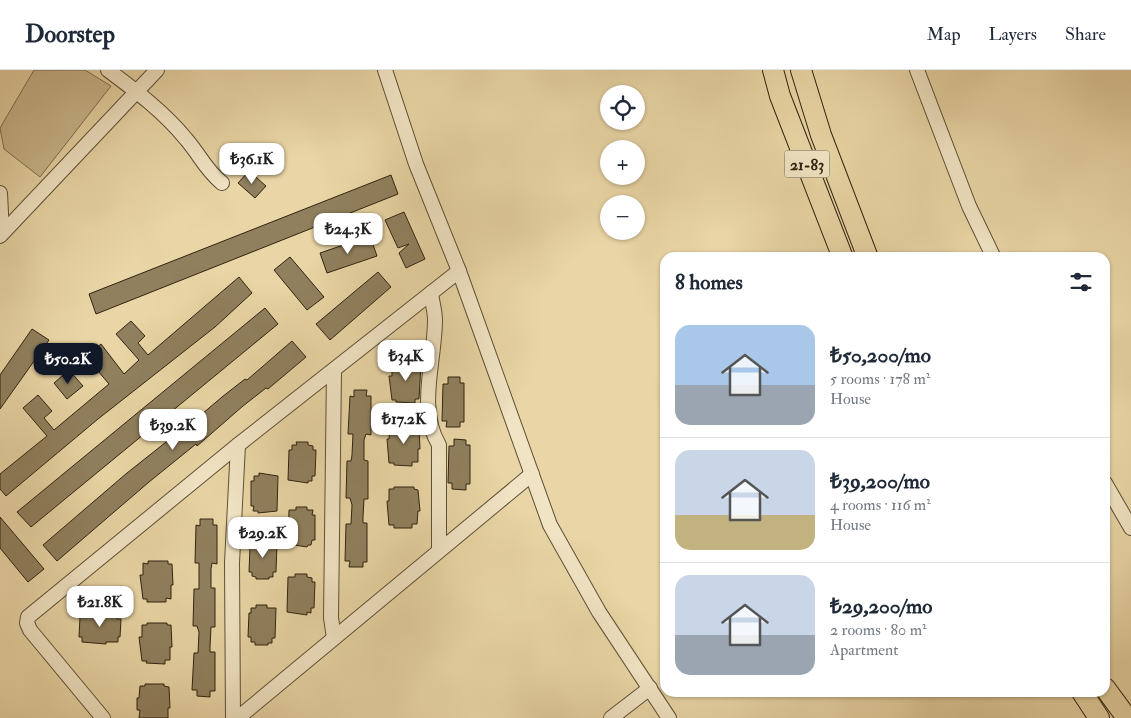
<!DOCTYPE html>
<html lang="en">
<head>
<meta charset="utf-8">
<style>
	body { margin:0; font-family:"IM FELL Double Pica",serif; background:#f2f2f3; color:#1f2937; height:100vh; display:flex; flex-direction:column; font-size:19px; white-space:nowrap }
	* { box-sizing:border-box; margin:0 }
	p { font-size:16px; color:#747a83 }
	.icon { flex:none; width:28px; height:28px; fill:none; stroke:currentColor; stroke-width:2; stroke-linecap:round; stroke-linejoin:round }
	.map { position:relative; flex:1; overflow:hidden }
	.panel { position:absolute; left:660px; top:182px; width:450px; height:445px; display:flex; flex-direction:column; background:#fff; border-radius:15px; box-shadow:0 1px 4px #0004 }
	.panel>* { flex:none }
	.controls { position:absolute; left:600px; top:15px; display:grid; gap:10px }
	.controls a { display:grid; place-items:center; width:45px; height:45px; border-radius:50%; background:#fff; box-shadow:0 1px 4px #0004; font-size:25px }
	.price { position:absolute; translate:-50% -42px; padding:0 11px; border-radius:10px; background:#fff; color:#222; font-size:16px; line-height:32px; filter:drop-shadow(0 1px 2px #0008) }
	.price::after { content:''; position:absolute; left:50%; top:30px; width:15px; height:11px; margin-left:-8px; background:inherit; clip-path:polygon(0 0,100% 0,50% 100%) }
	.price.on { background:#111827; color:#fff }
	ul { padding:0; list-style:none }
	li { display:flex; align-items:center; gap:15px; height:125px; padding:0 15px }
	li+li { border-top:1px solid #e0e1e3 }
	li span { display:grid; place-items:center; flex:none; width:140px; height:100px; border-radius:15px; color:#555 }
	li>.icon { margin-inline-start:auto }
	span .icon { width:60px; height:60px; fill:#fffc; stroke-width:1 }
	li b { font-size:21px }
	h2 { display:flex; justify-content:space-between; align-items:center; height:60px; padding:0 15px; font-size:21px }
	header { display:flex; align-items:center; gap:30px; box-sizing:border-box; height:70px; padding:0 25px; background:#fff; border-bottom:1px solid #e0e1e3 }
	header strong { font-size:24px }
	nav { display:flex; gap:28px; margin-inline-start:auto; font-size:18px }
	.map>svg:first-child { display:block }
	.green { fill:#cab78c; stroke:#7d6d4e }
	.building { fill:#90805e; stroke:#302311 }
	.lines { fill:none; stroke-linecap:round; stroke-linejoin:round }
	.minor-casing { stroke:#5e5036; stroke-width:16 }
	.highway-casing { stroke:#302311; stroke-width:22 }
	.minor { stroke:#f1e4c4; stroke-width:14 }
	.highway { stroke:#e9d5a5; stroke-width:20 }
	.labels { text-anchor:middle; stroke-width:4.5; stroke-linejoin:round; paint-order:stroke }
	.shield { fill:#f1e4c4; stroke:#6a5d47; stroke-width:1 }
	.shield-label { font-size:16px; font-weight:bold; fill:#302311 }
</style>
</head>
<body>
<header>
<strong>Doorstep</strong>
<nav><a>Map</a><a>Layers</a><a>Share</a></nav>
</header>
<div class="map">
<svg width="1131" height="648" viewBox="0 0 1131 648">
	<rect width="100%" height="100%" fill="#e9d5a5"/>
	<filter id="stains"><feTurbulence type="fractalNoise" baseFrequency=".004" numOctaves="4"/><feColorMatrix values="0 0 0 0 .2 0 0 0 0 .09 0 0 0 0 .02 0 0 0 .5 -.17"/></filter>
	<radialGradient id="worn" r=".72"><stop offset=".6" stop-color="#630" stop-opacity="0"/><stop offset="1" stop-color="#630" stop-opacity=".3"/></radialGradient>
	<polygon class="green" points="34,0 85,0 111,16 40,107 4,79 0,58"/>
	<g class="building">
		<polygon points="249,101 266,116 255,128 238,113"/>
		<polygon points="391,105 398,124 96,244 89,224"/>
		<polygon points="404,142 425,189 406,198 399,183 409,174 398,178 385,150"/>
		<polygon points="370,166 377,186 327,203 320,183"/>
		<polygon points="290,187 324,227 307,240 274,200"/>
		<polygon points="378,202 391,217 330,270 316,254"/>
		<polygon points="239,207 252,223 215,257 98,349 6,426 0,419 0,404 47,366 23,338 38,325 52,341 44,348 54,360 109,314 86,287 101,274 124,304 139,290 116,264 131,251 145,266 138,273 148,285"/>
		<polygon points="265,238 278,254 31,457 17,442"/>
		<polygon points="32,259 49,270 0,339 0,305"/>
		<polygon points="292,271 306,287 268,319 266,318 243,336 197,376 196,374 149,412 57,491 43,475 127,403 175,365 176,366 222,327 245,309 247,310"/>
		<polygon points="397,292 417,292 417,294 421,294 419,329 415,329 415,333 396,332 396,330 392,330 389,306 392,306 392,294 397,294"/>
		<polygon points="69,300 83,316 67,329 54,313"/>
		<polygon points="448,307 460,307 460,313 464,313 464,352 460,352 460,357 446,357 447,351 442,351 443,314 448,314"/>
		<polygon points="354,320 367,320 366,326 371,326 371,365 366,364 364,370 364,390 368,391 368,429 364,429 363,447 363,453 367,453 367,492 363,492 363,497 349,497 350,491 345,491 346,454 351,454 352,435 350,428 346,428 347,391 351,391 352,385 353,364 348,364 350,326 354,327"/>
		<polygon points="395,355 414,355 414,357 419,358 420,379 418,379 418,392 412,392 412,396 394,395 394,393 389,393 387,369 389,369 390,357 395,357"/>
		<polygon points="454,369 466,370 466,375 470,375 470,414 466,414 466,420 452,419 452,413 448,413 449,376 454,376"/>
		<polygon points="296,372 308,372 308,375 313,376 313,380 316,380 315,406 312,406 312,411 308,411 308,413 288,410 289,380 292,380 292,375 297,375"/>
		<polygon points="259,403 278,406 277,441 258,443 258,441 253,441 254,436 251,436 251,411 254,411 254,406 259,406"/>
		<polygon points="394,417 414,417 414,419 418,420 420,441 418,441 417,454 412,454 412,458 394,458 394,455 389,455 387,431 389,431 389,419 394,419"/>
		<polygon points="296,437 307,437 307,440 313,440 312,445 315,445 315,470 312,470 311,475 308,475 307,477 288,474 289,440 296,440"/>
		<polygon points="0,447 44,499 28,512 0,478"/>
		<polygon points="200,449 213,449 213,455 217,455 217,494 212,493 211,499 211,518 215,518 215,557 211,557 210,577 210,582 215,582 215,621 210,621 210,627 197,626 197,620 192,620 194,583 198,583 199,562 197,556 193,556 194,519 199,519 199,493 195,493 196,455 200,456"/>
		<polygon points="257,469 268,469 268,472 277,472 276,502 273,502 273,507 269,507 269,509 256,509 256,507 252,506 252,502 249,502 250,477 252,477 252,472 257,472"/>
		<polygon points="148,491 168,491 168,494 172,494 173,515 171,515 171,529 166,528 166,532 147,532 147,529 143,529 140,505 143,505 143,493 148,494"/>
		<polygon points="295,504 307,504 307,507 312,508 312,512 315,512 314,538 311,538 311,543 307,542 307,545 287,542 288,507 295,507"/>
		<polygon points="256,535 267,535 267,538 276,538 275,568 272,568 272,573 268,573 268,575 255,575 255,572 251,572 251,567 248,567 249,543 251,543 251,538 256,538"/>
		<polygon points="93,541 117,543 117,549 121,549 120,567 118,567 118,572 106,572 106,574 82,572 82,567 79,567 80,547 82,547 82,543 93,543"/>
		<polygon points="147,553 167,553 167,555 171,555 172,577 170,577 170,590 165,590 165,594 146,593 147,591 142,591 139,567 142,567 142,555 147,555"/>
		<polygon points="145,614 164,614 164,616 169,617 170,638 168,638 168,648 139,648 140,640 137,640 137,628 139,628 140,616 145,616"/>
	</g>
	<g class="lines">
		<g class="minor-casing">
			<g id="minor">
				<path d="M108 0C136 21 164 42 186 69 200 85 205 99 222 113"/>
				<polyline points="385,0 416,94 459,201 550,455 599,542 669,648"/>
				<polyline points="917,0 969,136 994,188"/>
				<polyline points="0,123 2,163"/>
				<polyline points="0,166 157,0"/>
				<path d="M431 223C432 232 435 241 435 250 435 291 417 338 439 375V480"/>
				<polyline points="334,300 331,548 334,568"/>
				<polyline points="1105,413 1131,458"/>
				<polyline points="103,648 30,560 27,553 28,547 238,375 459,201"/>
				<polyline points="233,648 232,493 238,375"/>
				<polyline points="238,648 532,404"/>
				<polyline points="611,648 650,618"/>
			</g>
		</g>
		<g class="highway-casing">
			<g id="highway">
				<polyline points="773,0 780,26 843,188"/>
				<polyline points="801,0 821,65 868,188"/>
				<polyline points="1105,618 1127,648"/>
				<polyline points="1082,622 1099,648"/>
			</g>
		</g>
		<use href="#minor" class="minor"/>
		<use href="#highway" class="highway"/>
	</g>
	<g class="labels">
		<rect class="shield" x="784.5" y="80.5" width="45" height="27" rx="4"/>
		<g class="shield-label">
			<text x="807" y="100">21-83</text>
		</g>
	</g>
	<rect width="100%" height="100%" filter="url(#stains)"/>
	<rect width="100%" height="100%" fill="url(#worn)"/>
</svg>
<div class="controls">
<a><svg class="icon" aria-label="locate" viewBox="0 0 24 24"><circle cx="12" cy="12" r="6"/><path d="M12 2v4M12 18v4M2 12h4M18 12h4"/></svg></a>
<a>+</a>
<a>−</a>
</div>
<b class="price" style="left:252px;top:115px">₺36.1K</b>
<b class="price" style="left:348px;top:185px">₺24.3K</b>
<b class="price" style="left:406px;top:312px">₺34K</b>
<b class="price on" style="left:68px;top:315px">₺50.2K</b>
<b class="price" style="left:404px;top:375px">₺17.2K</b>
<b class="price" style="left:173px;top:381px">₺39.2K</b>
<b class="price" style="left:263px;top:489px">₺29.2K</b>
<b class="price" style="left:100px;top:558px">₺21.8K</b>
<section class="panel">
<h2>8 homes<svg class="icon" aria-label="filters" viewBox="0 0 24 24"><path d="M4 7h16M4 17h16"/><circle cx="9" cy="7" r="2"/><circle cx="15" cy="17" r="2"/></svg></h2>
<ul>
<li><span style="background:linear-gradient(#a9c7e8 60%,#9aa5b1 0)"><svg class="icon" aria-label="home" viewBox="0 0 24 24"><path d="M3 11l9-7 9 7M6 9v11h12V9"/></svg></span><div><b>₺50,200/mo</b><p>5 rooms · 178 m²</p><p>House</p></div></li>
<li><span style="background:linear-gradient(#c9d6e8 65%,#c2b280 0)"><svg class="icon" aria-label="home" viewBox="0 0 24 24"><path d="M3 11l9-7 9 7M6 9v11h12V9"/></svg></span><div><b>₺39,200/mo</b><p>4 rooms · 116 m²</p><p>House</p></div></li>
<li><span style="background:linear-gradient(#c9d6e8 60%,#9aa5b1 0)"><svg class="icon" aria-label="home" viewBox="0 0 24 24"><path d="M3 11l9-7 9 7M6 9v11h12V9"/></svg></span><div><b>₺29,200/mo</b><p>2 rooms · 80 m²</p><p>Apartment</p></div></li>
</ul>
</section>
</div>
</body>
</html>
